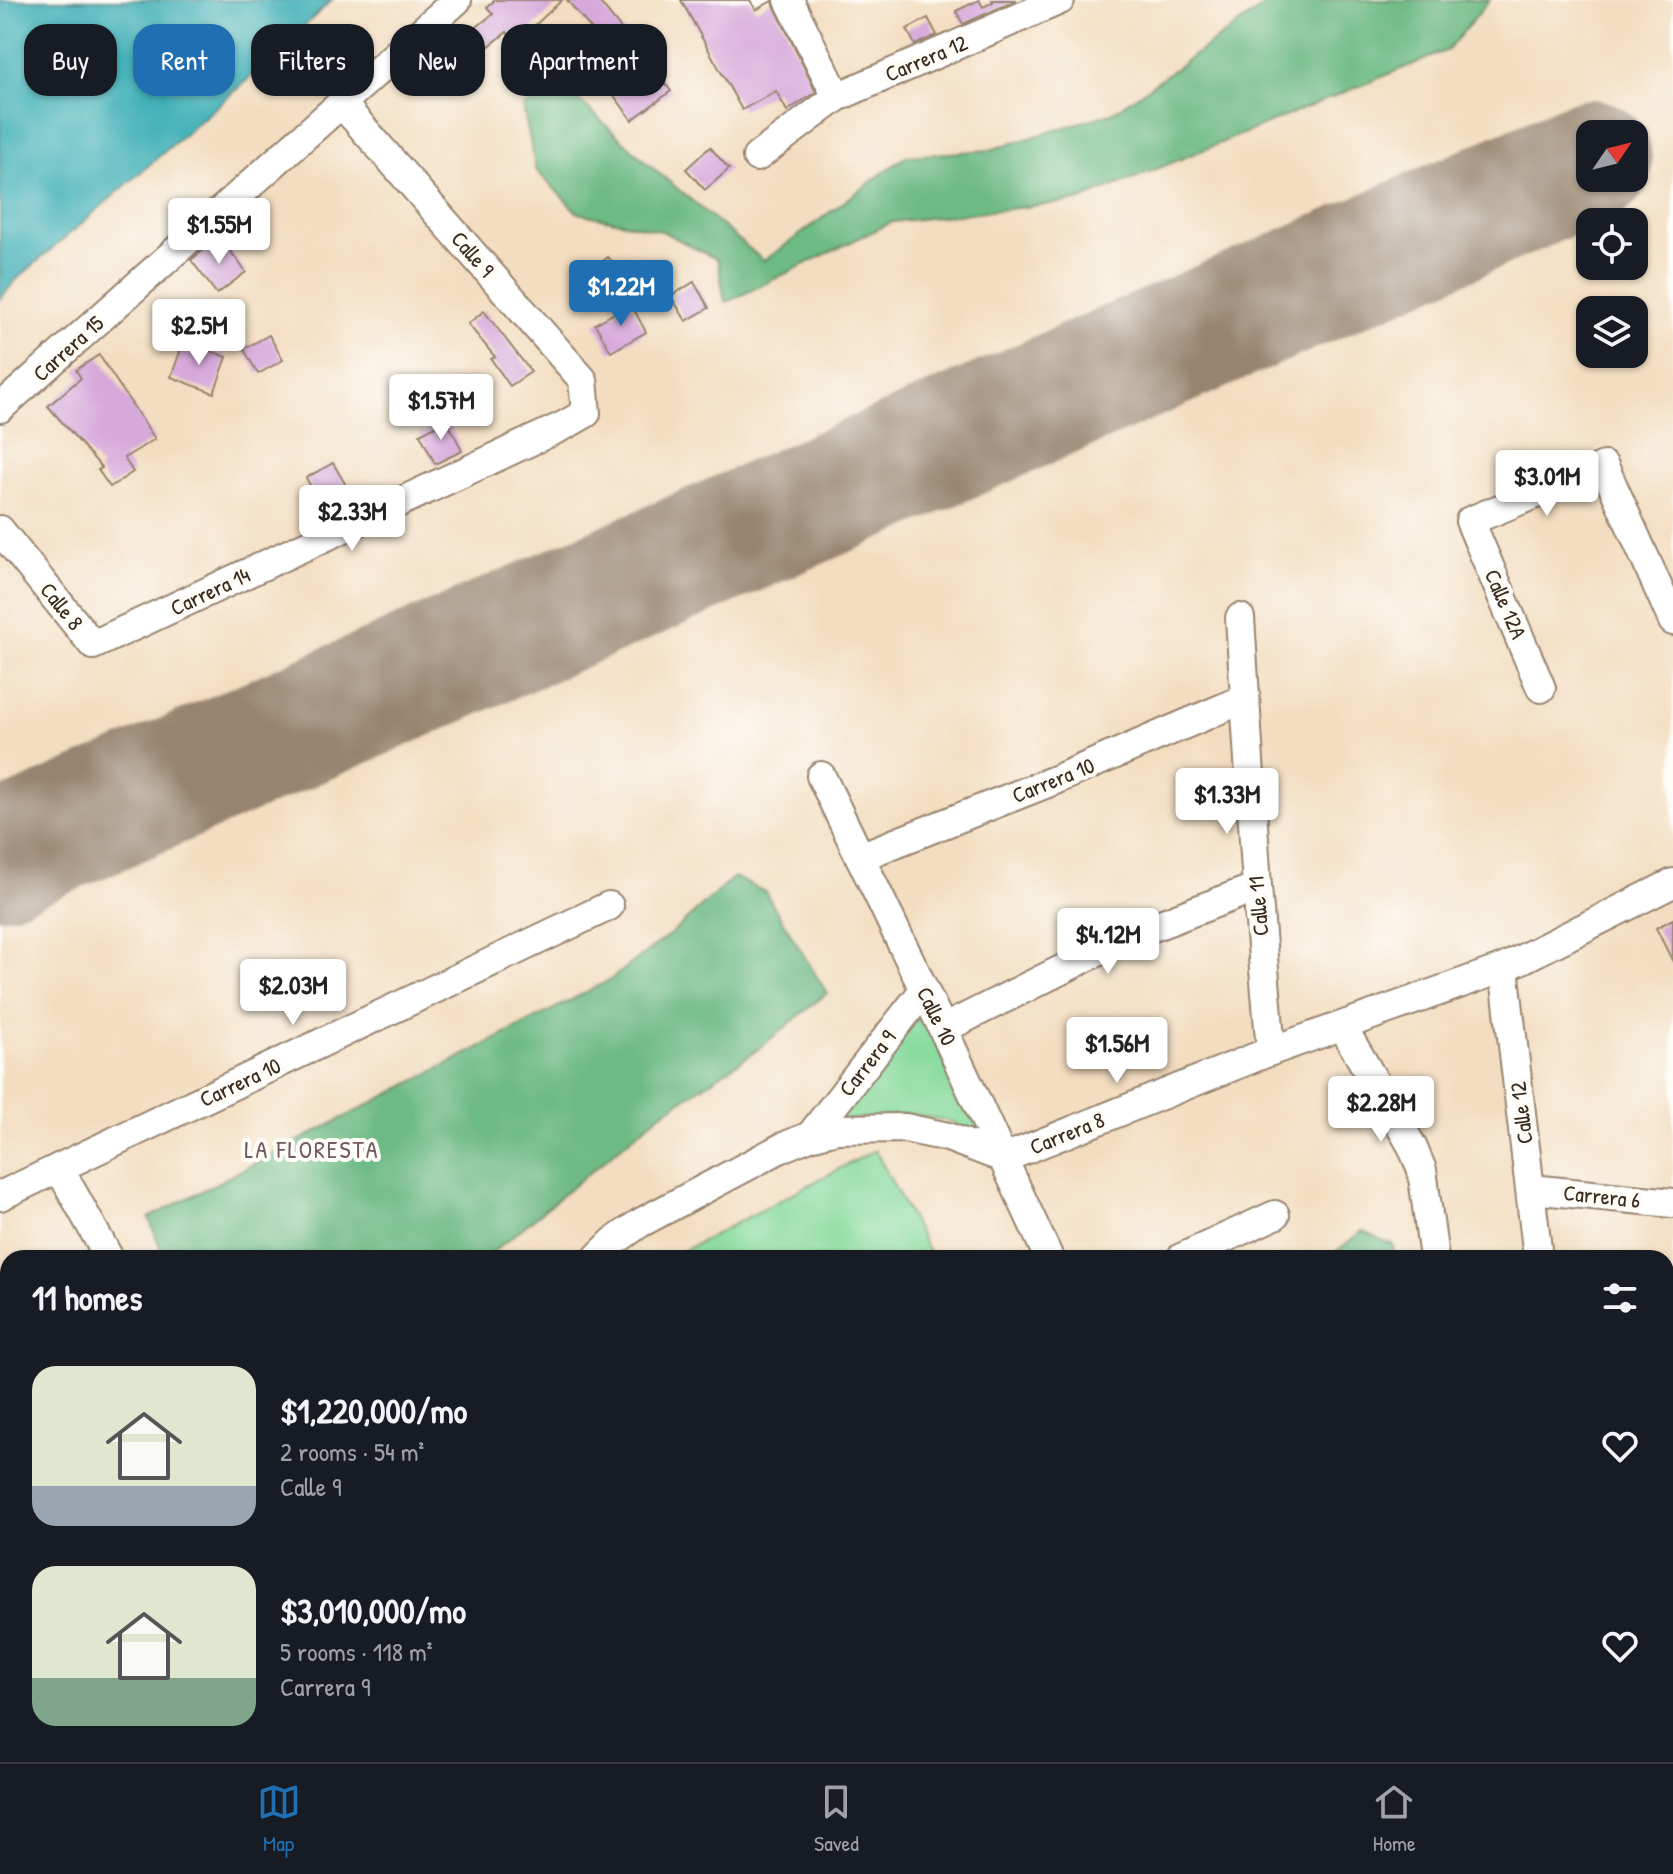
<!DOCTYPE html>
<html lang="en">
<head>
<meta charset="utf-8">
<style>
	body { margin:0; font-family:"Patrick Hand",sans-serif; background:#20242c; color:#f1f3f6; height:100vh; display:flex; flex-direction:column; font-size:30px; white-space:nowrap }
	* { box-sizing:border-box; margin:0 }
	p { font-size:26px; color:#9ea1a6 }
	.icon { flex:none; width:44px; height:44px; fill:none; stroke:currentColor; stroke-width:2; stroke-linecap:round; stroke-linejoin:round }
	.map { position:relative; flex:1; overflow:hidden }
	.panel { position:absolute; left:0px; top:1250px; width:1674px; height:512px; display:flex; flex-direction:column; background:#171b24; border-radius:24px 24px 0 0; box-shadow:0 2px 6px #0004 }
	.panel>* { flex:none }
	.banner { position:absolute; left:24px; top:24px; width:800px; height:72px; display:flex; gap:16px }
	.needle { width:52px; rotate:55deg }
	.tools { position:absolute; left:1576px; top:120px; display:grid; gap:16px }
	.tools a { display:grid; place-items:center; width:72px; height:72px; border-radius:16px; background:#171b24; box-shadow:0 2px 6px #0004; font-size:40px }
	.price { position:absolute; translate:-50% -68px; padding:0 18px; border-radius:8px; background:#fff; color:#222; font-size:26px; line-height:52px; filter:drop-shadow(0 2px 4px #0008) }
	.price::after { content:''; position:absolute; left:50%; top:48px; width:24px; height:18px; margin-left:-12px; background:inherit; clip-path:polygon(0 0,100% 0,50% 100%) }
	.price.selected { background:#1f6fb2; color:#fff }
	ul { padding:0; list-style:none }
	li { display:flex; align-items:center; gap:24px; height:200px; padding:0 32px }
	li span { display:grid; place-items:center; flex:none; width:224px; height:160px; border-radius:24px; color:#555 }
	li>.icon { margin-inline-start:auto }
	span .icon { width:96px; height:96px; fill:#fffc; stroke-width:1 }
	li b { font-size:34px }
	h2 { display:flex; justify-content:space-between; align-items:center; height:96px; padding:0 32px; font-size:34px }
	.chip { padding:0 28px; border-radius:24px; background:#171b24; box-shadow:0 2px 6px #0004; font-size:28px; line-height:72px }
	.chip.selected { background:#1f6fb2; color:#fff }
	.tab-bar { display:flex; justify-content:space-around; align-items:center; height:112px; border-top:2px solid #363941; background:#171b24; font-size:22px; color:#9ea1a6 }
	.tab-bar a { display:grid; justify-items:center; gap:4px }
	.tab-bar .selected { color:#1f6fb2 }
	.map>svg:first-child { display:block }
	.built { fill:#f3cfe0 }
	.green { fill:#87da9c; stroke:#61825d; stroke-width:2 }
	.forest { fill:#6dba84; stroke:#547251; stroke-width:2 }
	.water { fill:#40b0b7; stroke:#3e6d6a; stroke-width:2 }
	.lines { fill:none; stroke-linecap:round; stroke-linejoin:round }
	.runway { stroke:#97846f; stroke-width:124 }
	.building { fill:#d7a9db }
	.minor-casing { stroke:#97846f; stroke-width:32 }
	.minor { stroke:#fff; stroke-width:28 }
	.labels { text-anchor:middle; stroke-width:8; stroke-linejoin:round; paint-order:stroke }
	.street-label { font-size:22px; fill:#3b2a1e; stroke:#fdfcf7 }
	.neighbourhood-label { font-size:24px; letter-spacing:2px; fill:#725660; stroke:#fdfcf7 }
</style>
</head>
<body>
<div class="map">
<svg width="1673" height="1762" viewBox="0 0 1673 1762">
	<rect width="100%" height="100%" fill="#fdfcf7"/>
	<filter id="ink" filterUnits="userSpaceOnUse"><feTurbulence type="fractalNoise" baseFrequency=".0125" numOctaves="2"/><feDisplacementMap in="SourceGraphic" scale="16" xChannelSelector="R" yChannelSelector="G"/><feConvolveMatrix kernelMatrix="1 2 1 2 8 2 1 2 1" color-interpolation-filters="sRGB"/></filter>
	<filter id="wash" filterUnits="userSpaceOnUse"><feTurbulence type="fractalNoise" baseFrequency=".006" numOctaves="4" result="noise"/><feDisplacementMap in="SourceGraphic" scale="32" xChannelSelector="R" yChannelSelector="G"/><feGaussianBlur stdDeviation="1.8" result="paint"/><feColorMatrix in="noise" values="0 0 0 0 0 0 0 0 0 0 0 0 0 0 0 0 0 1.4 0 .05"/><feComposite in="paint" operator="in"/></filter>
	<g filter="url(#wash)">
		<rect width="100%" height="100%" fill="#f3ddc0"/>
		<polygon class="built" points="442,1754 718,1754 727,1762 430,1762"/>
		<g class="green">
			<polygon points="922,1013 985,1141 953,1122 910,1114 833,1121"/>
			<polygon points="875,1150 932,1258 670,1258"/>
			<polygon points="1477,1754 1585,1754 1576,1762 1484,1762"/>
		</g>
		<g class="forest">
			<polygon points="1273,0 1490,0 1448,50 1078,201 892,222 725,303 718,260 662,231 578,213 536,170 523,107 566,88 648,164 764,261 906,156 990,150 1112,113"/>
			<polygon points="734,877 765,892 827,993 756,1051 658,1116 486,1258 164,1258 149,1218 610,980 673,932"/>
			<polygon points="1362,1231 1393,1245 1394,1258 1328,1258"/>
		</g>
		<polygon class="water" points="0,0 332,0 245,82 16,280 0,299"/>
		<g class="lines">
			<polyline class="runway" points="0,856 1590,161"/>
		</g>
		<g id="blocks">
			<g class="building">
				<polygon points="495,0 562,0 516,43 507,32 479,54 465,36 493,14 487,7"/>
				<polygon points="567,0 598,0 671,91 632,120 608,87 610,85 595,63 610,52"/>
				<polygon points="681,0 750,0 756,10 772,1 816,92 787,111 776,91 742,110"/>
				<polygon points="979,0 983,7 993,2 992,0 1017,0 963,24 956,11"/>
				<polygon points="928,18 937,35 915,45 907,29"/>
				<polygon points="710,147 729,169 705,190 686,169"/>
				<polygon points="220,237 246,272 217,294 191,260"/>
				<polygon points="608,257 638,291 621,307 590,273"/>
				<polygon points="694,282 709,308 686,321 671,296"/>
				<polygon points="631,304 646,332 611,352 595,324"/>
				<polygon points="484,311 531,372 510,386 491,359 495,357 468,324"/>
				<polygon points="269,335 283,360 258,374 244,349"/>
				<polygon points="184,341 227,357 214,393 171,377"/>
				<polygon points="99,355 155,439 124,458 133,472 110,487 98,470 102,468 48,406 81,378 76,370"/>
				<polygon points="447,420 462,451 435,464 420,434"/>
				<polygon points="333,463 355,501 328,517 306,478"/>
				<polygon points="1673,919 1673,962 1656,928"/>
			</g>
		</g>
	</g>
	<g filter="url(#ink)">
		<use href="#blocks" fill-opacity="0" stroke="#97846f" stroke-width="2"/>
		<g class="lines">
			<g class="minor-casing">
				<g id="minor">
					<polyline points="789,0 837,97"/>
					<polyline points="757,157 837,97 1060,0"/>
					<polyline points="0,408 457,0"/>
					<polyline points="0,530 93,645 565,425 586,413 583,380 342,104"/>
					<polyline points="1240,618 1257,887 1271,1051"/>
					<polyline points="1541,688 1470,521 1604,466 1673,621"/>
					<polyline points="821,776 943,1029 1049,1258"/>
					<polyline points="860,857 1055,780 1244,699"/>
					<polyline points="1504,968 1538,1258"/>
					<polyline points="1342,1026 1412,1146 1422,1170 1434,1258"/>
					<polyline points="943,1029 1127,937 1257,887"/>
					<polyline points="810,1136 924,990"/>
					<polyline points="59,1168 109,1258"/>
					<polyline points="1531,1189 1673,1203"/>
					<polyline points="0,1196 609,906"/>
					<polyline points="597,1258 613,1242 640,1223 783,1147 810,1136 837,1129 905,1128 948,1137 995,1155 1012,1155 1271,1051 1504,968 1673,883"/>
					<polyline points="1181,1258 1275,1215"/>
					<polyline points="0,1501 8,1507"/>
					<polyline points="1666,1558 1673,1552"/>
					<polyline points="1666,1683 1673,1691"/>
					<polyline points="1666,1717 1673,1710"/>
					<polyline points="735,1754 744,1762"/>
					<polyline points="1217,1754 1224,1762"/>
					<polyline points="1373,1754 1380,1762"/>
					<polyline points="379,1762 400,1754"/>
					<polyline points="1264,1762 1273,1754"/>
					<polyline points="1446,1762 1456,1754"/>
					<polyline points="1616,1762 1625,1754"/>
				</g>
			</g>
			<use href="#minor" class="minor"/>
		</g>
	</g>
	<g class="labels">
		<g class="street-label">
			<text transform="translate(926 58) rotate(-23)" y="8">Carrera 12</text>
			<text transform="translate(473 254) rotate(49)" y="8">Calle 9</text>
			<text transform="translate(68 348) rotate(-42)" y="8">Carrera 15</text>
			<text transform="translate(210 591) rotate(-25)" y="8">Carrera 14</text>
			<text transform="translate(1506 604) rotate(67)" y="8">Calle 12A</text>
			<text transform="translate(62 606) rotate(51)" y="8">Calle 8</text>
			<text transform="translate(1053 780) rotate(-22)" y="8">Carrera 10</text>
			<text transform="translate(1258 906) rotate(-95)" y="8">Calle 11</text>
			<text transform="translate(937 1016) rotate(64)" y="8">Calle 10</text>
			<text transform="translate(867 1063) rotate(-52)" y="8">Carrera 9</text>
			<text transform="translate(240 1082) rotate(-25)" y="8">Carrera 10</text>
			<text transform="translate(1521 1113) rotate(-97)" y="8">Calle 12</text>
			<text transform="translate(1067 1133) rotate(-22)" y="8">Carrera 8</text>
			<text transform="translate(1602 1196) rotate(6)" y="8">Carrera 6</text>
		</g>
		<g class="neighbourhood-label">
			<text x="312" y="1158">LA FLORESTA</text>
		</g>
	</g>
</svg>
<div class="tools">
<a><svg class="needle" viewBox="-14 -14 28 28"><path d="M0-13l5 13h-10z" fill="#e53935"/><path d="M0 13l5-13h-10z" fill="#9ea1a6"/></svg></a>
<a><svg class="icon" aria-label="locate" viewBox="0 0 24 24"><circle cx="12" cy="12" r="6"/><path d="M12 2v4M12 18v4M2 12h4M18 12h4"/></svg></a>
<a><svg class="icon" aria-label="layers" viewBox="0 0 24 24"><path d="M12 4l9 5-9 5-9-5zM3 14l9 5 9-5"/></svg></a>
</div>
<b class="price" style="left:219px;top:266px">$1.55M</b>
<b class="price selected" style="left:621px;top:328px">$1.22M</b>
<b class="price" style="left:199px;top:367px">$2.5M</b>
<b class="price" style="left:441px;top:442px">$1.57M</b>
<b class="price" style="left:1547px;top:518px">$3.01M</b>
<b class="price" style="left:352px;top:553px">$2.33M</b>
<b class="price" style="left:1227px;top:836px">$1.33M</b>
<b class="price" style="left:1108px;top:976px">$4.12M</b>
<b class="price" style="left:293px;top:1027px">$2.03M</b>
<b class="price" style="left:1117px;top:1085px">$1.56M</b>
<b class="price" style="left:1381px;top:1144px">$2.28M</b>
<div class="banner">
<a class="chip">Buy</a>
<a class="chip selected">Rent</a>
<a class="chip">Filters</a>
<a class="chip">New</a>
<a class="chip">Apartment</a>
</div>
<section class="panel">
<h2>11 homes<svg class="icon" aria-label="filters" viewBox="0 0 24 24"><path d="M4 7h16M4 17h16"/><circle cx="9" cy="7" r="2"/><circle cx="15" cy="17" r="2"/></svg></h2>
<ul>
<li><span style="background:linear-gradient(#dfe7d0 75%,#9aa5b1 0)"><svg class="icon" aria-label="home" viewBox="0 0 24 24"><path d="M3 11l9-7 9 7M6 9v11h12V9"/></svg></span><div><b>$1,220,000/mo</b><p>2 rooms · 54 m²</p><p>Calle 9</p></div><svg class="icon" aria-label="heart" viewBox="0 0 24 24"><path d="M12 20l-8-8c-3-5 5-10 8-4 3-6 11-1 8 4z"/></svg></li>
<li><span style="background:linear-gradient(#dfe7d0 70%,#7fa58c 0)"><svg class="icon" aria-label="home" viewBox="0 0 24 24"><path d="M3 11l9-7 9 7M6 9v11h12V9"/></svg></span><div><b>$3,010,000/mo</b><p>5 rooms · 118 m²</p><p>Carrera 9</p></div><svg class="icon" aria-label="heart" viewBox="0 0 24 24"><path d="M12 20l-8-8c-3-5 5-10 8-4 3-6 11-1 8 4z"/></svg></li>
</ul>
</section>
</div>
<nav class="tab-bar">
<a class="selected"><svg class="icon" aria-label="map" viewBox="0 0 24 24"><path d="M3 6l6-2 6 2 6-2v14l-6 2-6-2-6 2zM9 4v14M15 6v14"/></svg>Map</a>
<a><svg class="icon" aria-label="saved" viewBox="0 0 24 24"><path d="M7 4h10v16l-5-4-5 4z"/></svg>Saved</a>
<a><svg class="icon" aria-label="home" viewBox="0 0 24 24"><path d="M3 11l9-7 9 7M6 9v11h12V9"/></svg>Home</a>
</nav>
</body>
</html>
